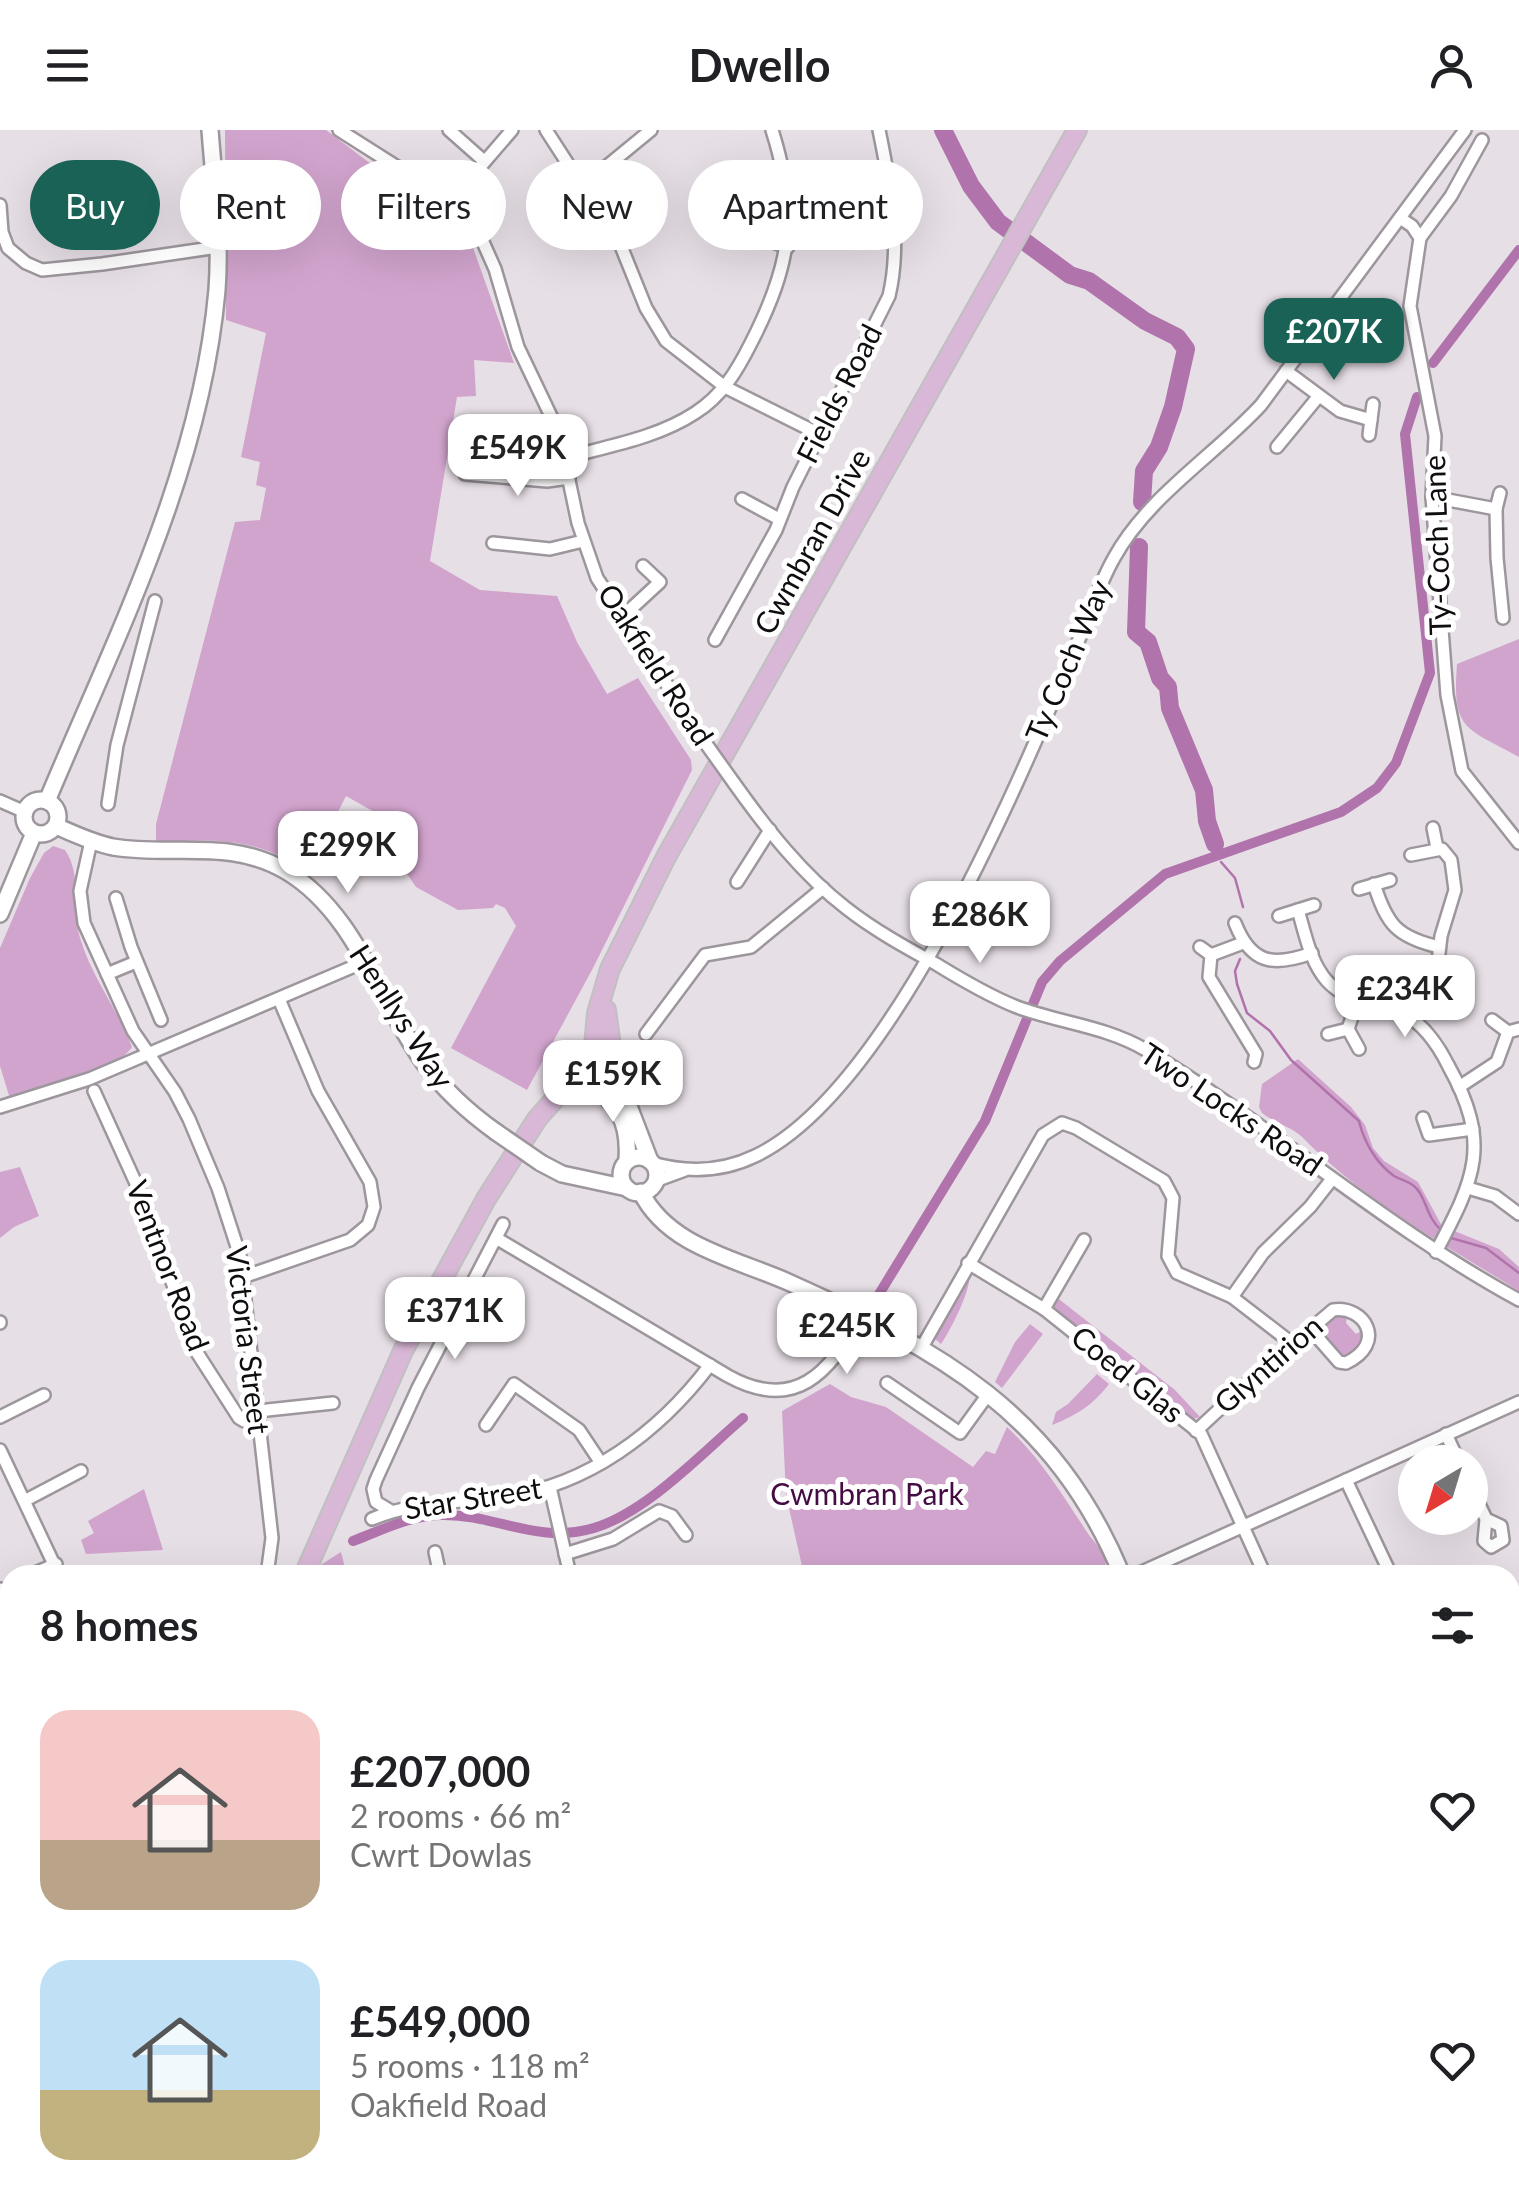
<!DOCTYPE html>
<html lang="en">
<head>
<meta charset="utf-8">
<style>
	body { margin:0; font-family:Lato,sans-serif; background:#f6f6f6; color:#202124; height:100vh; display:flex; flex-direction:column; font-size:38px; white-space:nowrap }
	* { box-sizing:border-box; margin:0 }
	p { font-size:32px; color:#757577 }
	.icon { flex:none; width:55px; height:55px; fill:none; stroke:currentColor; stroke-width:2; stroke-linecap:round; stroke-linejoin:round }
	.map { position:relative; flex:1; overflow:hidden }
	.sheet { position:absolute; left:0px; top:1435px; width:1520px; height:640px; display:flex; flex-direction:column; background:#fff; border-radius:30px 30px 0 0; box-shadow:0 10px 40px #0002 }
	.sheet>* { flex:none }
	.top-card { position:absolute; left:30px; top:30px; width:1000px; height:90px; display:flex; gap:20px }
	.needle { width:65px; rotate:218deg }
	.controls { position:absolute; left:1398px; top:1315px; display:grid; gap:20px }
	.controls a { display:grid; place-items:center; width:90px; height:90px; border-radius:50%; background:#fff; box-shadow:0 10px 40px #0002; font-size:50px }
	.price { position:absolute; translate:-50% -85px; padding:0 22px; border-radius:20px; background:#fff; color:#222; font-size:32px; line-height:65px; filter:drop-shadow(0 2px 5px #0008) }
	.price::after { content:''; position:absolute; left:50%; top:60px; width:30px; height:22px; margin-left:-15px; background:inherit; clip-path:polygon(0 0,100% 0,50% 100%) }
	.price.current { background:#1b6256; color:#fff }
	ul { padding:0; list-style:none }
	li { display:flex; align-items:center; gap:30px; height:250px; padding:0 40px }
	li span { display:grid; place-items:center; flex:none; width:280px; height:200px; border-radius:30px; color:#555 }
	li>.icon { margin-inline-start:auto }
	span .icon { width:120px; height:120px; fill:#fffc; stroke-width:1 }
	li b { font-size:42px }
	h2 { display:flex; justify-content:space-between; align-items:center; height:120px; padding:0 40px; font-size:42px }
	.chip { padding:0 35px; border-radius:45px; background:#fff; box-shadow:0 10px 40px #0002; font-size:35px; line-height:90px }
	.chip.current { background:#1b6256; color:#fff }
	header { display:flex; justify-content:space-between; align-items:center; height:130px; padding:0 40px; background:#fff; font-size:45px; font-weight:700 }
	.map>svg:first-child { display:block }
	.green { fill:#d1a4cd }
	.lines { fill:none; stroke-linecap:round; stroke-linejoin:round }
	.stream { stroke:#b073ac; stroke-width:2.5 }
	.canal { stroke:#b073ac; stroke-width:10 }
	.river { stroke:#b073ac; stroke-width:18 }
	.street-casing { stroke:#9d969d; stroke-width:16 }
	.secondary-casing { stroke:#9d969d; stroke-width:20 }
	.primary-casing { stroke:#c1c0c1; stroke-width:22 }
	.street { stroke:#fff; stroke-width:11 }
	.secondary { stroke:#fff; stroke-width:15 }
	.primary { stroke:#d9b8d7; stroke-width:18 }
	.street-bridge-casing { stroke:#9d969d; stroke-width:16; stroke-linecap:butt }
	.secondary-bridge-casing { stroke:#9d969d; stroke-width:20; stroke-linecap:butt }
	.street-bridge { stroke:#fff; stroke-width:11 }
	.secondary-bridge { stroke:#fff; stroke-width:15 }
	.labels { text-anchor:middle; stroke-width:10; stroke-linejoin:round; paint-order:stroke }
	.street-label { font-size:30px; fill:#100d10; stroke:#fff }
	.park-label { font-size:30px; fill:#450c44; stroke:#fff }
</style>
</head>
<body>
<header><svg class="icon" aria-label="menu" viewBox="0 0 24 24"><path d="M4 6h16M4 12h16M4 18h16"/></svg>Dwello<svg class="icon" aria-label="person" viewBox="0 0 24 24"><circle cx="12" cy="8" r="4"/><path d="M4 21q1-7 8-7t8 7"/></svg></header>
<div class="map">
<svg width="1519" height="2075" viewBox="0 0 1519 2075">
	<rect width="100%" height="100%" fill="#e7dfe6"/>
	<g class="green">
		<path d="M225 0H326L375 37 446 81 471 112 514 233 474 230 476 266 457 267 430 431 480 460 557 466 577 512 607 564 638 548 691 630 692 640 593 838 527 960 451 918 516 796 505 778 496 774 493 778 458 780 416 757 399 732 383 687 346 666 314 730 304 739C254 707 214 709 156 712V694L235 392 260 390 266 358 256 355 260 332 241 327 266 203 226 190Z"/>
		<path d="M1519 509V627C1465 597 1452 601 1457 534Z"/>
		<path d="M53 716 65 720C83 746 71 780 81 811 93 849 118 880 132 917 114 944 42 959 10 969L0 936V818L30 748 44 723Z"/>
		<path d="M1298 929 1351 977 1365 995 1373 1018 1384 1031 1418 1052 1442 1096 1499 1119 1519 1137V1161C1445 1115 1363 1070 1302 1007 1292 997 1274 993 1262 983L1259 977 1262 954Z"/>
		<polygon points="20,1037 39,1086 14,1097 0,1108 0,1042"/>
		<path d="M969 1146C972 1158 950 1201 941 1214L934 1208Z"/>
		<polygon points="1055,1166 1175,1260 1200,1287 1193,1289 1187,1285 1082,1196 1076,1197 1048,1176"/>
		<polygon points="1347,1185 1346,1193 1356,1204 1361,1201 1365,1211 1347,1228 1341,1228 1319,1203 1336,1186"/>
		<polygon points="1030,1194 1043,1204 1002,1258 995,1252 1015,1212"/>
		<path d="M1097 1244 1109 1254C1094 1274 1076 1286 1052 1295L1056 1282 1068 1274Z"/>
		<path d="M830 1254 851 1267 886 1277 973 1337 986 1321 995 1324 1007 1297C1043 1331 1062 1365 1089 1405 1096 1414 1102 1420 1107 1431L1101 1445H804L786 1365 782 1281Z"/>
		<polygon points="144,1359 163,1420 86,1424 81,1410 94,1403 88,1391"/>
		<polygon points="341,1422 345,1438 334,1445 315,1445 319,1436"/>
		<polygon points="1512,1840 1519,1845 1519,2031 1510,2045"/>
		<polygon points="210,2065 389,2065 388,2075 212,2075"/>
		<polygon points="396,2065 815,2065 818,2075 395,2075"/>
		<polygon points="1368,2065 1451,2065 1467,2075 1371,2075"/>
	</g>
	<g class="lines">
		<g class="stream">
			<polyline points="1221,732 1235,748 1243,777"/>
			<path d="M1240 829 1235 841 1237 854 1247 883 1270 901 1291 930 1359 991C1364 1012 1376 1033 1394 1046 1401 1050 1411 1052 1416 1058 1426 1067 1426 1087 1441 1100"/>
			<polyline points="1451,1108 1486,1118 1519,1143"/>
			<polyline points="1519,1875 1519,1886"/>
			<polyline points="1510,1958 1517,1936 1519,1912"/>
		</g>
		<g class="canal">
			<polyline points="1433,233 1519,120"/>
			<polyline points="873,1174 985,991 1042,852 1060,831 1165,744 1341,682 1377,658 1396,633 1430,543 1405,304 1417,267"/>
			<path d="M353 1411C382 1400 411 1385 442 1385 496 1384 537 1415 594 1398 647 1382 701 1324 743 1288"/>
			<polyline points="84,2075 87,2065"/>
		</g>
		<g class="river">
			<polyline points="943,0 971,56 998,92 1070,145 1089,151 1145,191 1177,207 1186,219 1173,277 1159,317 1144,341 1142,372"/>
			<polyline points="1139,417 1136,502 1148,512 1160,548 1168,557 1170,578 1204,660 1207,691 1215,714"/>
		</g>
		<g class="street-casing">
			<g id="street">
				<polyline points="339,0 432,59 461,82 479,103 495,139 518,217 559,303 578,393 597,448 704,611"/>
				<polyline points="449,0 484,31"/>
				<polyline points="546,0 621,116 646,178 666,211 725,257 819,304"/>
				<path d="M781 41 759 48 750 63C754 96 753 108 788 117"/>
				<polyline points="584,55 651,0"/>
				<polyline points="450,72 512,0"/>
				<polyline points="0,75 2,102 8,118 26,133 42,140 102,134 218,117"/>
				<polyline points="788,78 889,62"/>
				<polyline points="1400,88 1412,96 1420,108 1410,176 1435,306 1432,367 1447,565 1462,641 1519,713"/>
				<polyline points="1420,108 1451,66 1482,10"/>
				<polyline points="1286,241 1340,281 1371,290"/>
				<polyline points="1369,305 1373,274"/>
				<polyline points="1277,317 1318,267"/>
				<path d="M565 328C608 316 657 308 695 283 722 266 737 241 751 213 791 135 799 85 772 0"/>
				<polyline points="465,344 547,351 569,348"/>
				<polyline points="1432,367 1496,379 1500,363"/>
				<polyline points="742,369 779,389"/>
				<polyline points="1496,379 1497,428 1503,488"/>
				<polyline points="493,413 550,419 583,411"/>
				<polyline points="621,488 660,452 643,436"/>
				<path d="M715 510 776 400 793 357 889 166C902 111 890 54 879 0"/>
				<path d="M734 653C766 698 802 744 846 778 874 800 905 817 936 834 962 850 989 866 1017 877 1060 893 1105 896 1146 920 1275 998 1385 1097 1519 1170"/>
				<polyline points="0,671 25,682"/>
				<polyline points="108,674 117,615 155,471"/>
				<polyline points="1433,698 1437,718"/>
				<polyline points="91,711 80,761 84,793 133,901 175,962 189,989 218,1058 240,1126 272,1408 267,1445"/>
				<polyline points="737,752 770,700"/>
				<path d="M1374 754C1387 795 1397 807 1439 817"/>
				<polyline points="1359,759 1390,750"/>
				<polyline points="116,768 131,817 161,890"/>
				<path d="M1298 780C1305 803 1310 832 1327 851 1349 875 1377 869 1403 883 1423 894 1438 915 1448 935 1492 1014 1475 1048 1436 1122"/>
				<polyline points="1279,786 1314,775"/>
				<path d="M1235 793C1251 834 1273 837 1312 823"/>
				<polyline points="1200,817 1211,825 1209,847 1256,924 1254,932"/>
				<polyline points="1211,825 1243,813"/>
				<polyline points="107,844 136,832"/>
				<polyline points="1357,872 1348,899 1359,919"/>
				<polyline points="1408,885 1438,832 1441,806 1455,760 1451,730 1442,719 1411,725"/>
				<polyline points="1492,890 1508,902 1519,899"/>
				<polyline points="646,904 705,825 751,817 823,758"/>
				<polyline points="1328,904 1348,899"/>
				<polyline points="1459,957 1497,932 1508,902"/>
				<polyline points="94,961 144,1071 196,1221 239,1288 244,1291 258,1291"/>
				<polyline points="0,977 89,949 364,832"/>
				<polyline points="1423,988 1429,1005 1473,999"/>
				<path d="M652 1033C688 1043 722 1042 755 1026 890 962 1018 654 1075 519 1088 489 1098 456 1114 428 1148 366 1214 326 1261 275L1465 0"/>
				<polyline points="655,1051 685,1040"/>
				<polyline points="1468,1058 1495,1066 1519,1084"/>
				<path d="M496 1108 728 1246C795 1283 829 1243 860 1188"/>
				<polyline points="968,1133 1044,1179 1201,1304 1265,1445"/>
				<polyline points="243,1147 350,1110 368,1095 374,1077 370,1052 318,961 279,869"/>
				<polyline points="1232,1167 1263,1123 1310,1077 1332,1049"/>
				<polyline points="1044,1179 1084,1110"/>
				<polyline points="0,1192 0,1193"/>
				<polyline points="922,1217 1043,1005 1062,993 1076,998 1164,1051 1173,1068 1168,1126 1177,1143 1232,1167 1293,1214"/>
				<polyline points="887,1253 960,1303 989,1263"/>
				<polyline points="258,1281 333,1273"/>
				<polyline points="0,1287 44,1265"/>
				<polyline points="486,1295 514,1254 579,1300 601,1333"/>
				<path d="M1196 1301 1253 1248 1333 1180C1364 1175 1388 1213 1346 1233L1339 1232 1311 1200"/>
				<polyline points="1446,1304 1459,1332"/>
				<polyline points="0,1320 59,1445"/>
				<polyline points="1346,1350 1391,1445"/>
				<polyline points="1470,1355 1486,1389 1484,1411 1491,1417 1503,1410 1501,1396 1486,1389"/>
				<polyline points="550,1357 570,1445"/>
				<polyline points="26,1370 81,1341"/>
				<polyline points="391,1381 376,1372 373,1359 376,1350 418,1258 503,1094"/>
				<path d="M372 1389C415 1371 456 1373 501 1367 587 1357 659 1302 710 1235"/>
				<polyline points="435,1422 440,1445"/>
				<polyline points="565,1424 613,1409 659,1381 672,1386 686,1405"/>
				<polyline points="30,1445 56,1434"/>
				<polyline points="1135,1445 1519,1272"/>
				<polyline points="0,1459 10,1466 0,1479"/>
				<polyline points="1510,1514 1519,1512"/>
				<polyline points="1510,1637 1519,1644"/>
				<polyline points="0,1666 10,1657"/>
				<polyline points="1510,1712 1519,1719"/>
				<polyline points="0,1825 10,1775"/>
				<polyline points="1510,2056 1519,2043"/>
				<polyline points="861,2065 865,2075"/>
				<polyline points="1023,2065 1038,2075"/>
				<polyline points="1225,2065 1244,2071 1250,2065"/>
				<polyline points="1463,2065 1478,2075"/>
				<polyline points="393,2075 394,2065"/>
				<polyline points="1497,2075 1504,2065"/>
			</g>
		</g>
		<g class="secondary-casing">
			<g id="secondary">
				<circle cx="41" cy="687" r="17"/>
				<path d="M47 671C116 506 201 341 217 160 221 107 214 53 210 0"/>
				<path d="M56 696C74 704 93 713 113 717 173 727 230 708 286 741 355 782 379 870 424 933 444 960 468 982 496 1002"/>
				<polyline points="0,784 34,703"/>
				<polyline points="617,945 650,1031"/>
				<path d="M599 960C623 982 629 999 627 1031"/>
				<circle cx="639" cy="1045" r="18"/>
				<polyline points="541,1033 562,1044 627,1058"/>
				<path d="M641 1062C668 1117 737 1129 788 1152 940 1220 1055 1283 1122 1445"/>
				<polyline points="1510,1826 1519,1832"/>
				<polyline points="0,1848 6,1865 0,1882"/>
				<polyline points="0,1895 10,1897"/>
				<polyline points="199,2065 199,2075"/>
				<polyline points="972,2065 974,2075"/>
			</g>
		</g>
		<g class="primary-casing">
			<g id="primary">
				<polyline points="606,880 614,938"/>
				<circle cx="603" cy="947" r="14"/>
				<polyline points="592,938 597,883 610,839 666,727 1077,0"/>
				<polyline points="304,1445 403,1221 486,1069 537,989 569,953 590,940"/>
				<polyline points="41,2075 46,2065"/>
				<polyline points="55,2075 60,2065"/>
			</g>
		</g>
		<use href="#street" class="street"/>
		<use href="#secondary" class="secondary"/>
		<use href="#primary" class="primary"/>
		<g class="street-bridge-casing">
			<polyline id="street-bridge" points="704,611 734,653"/>
		</g>
		<g class="secondary-bridge-casing">
			<polyline id="secondary-bridge" points="496,1002 541,1033"/>
		</g>
		<use href="#street-bridge" class="street-bridge"/>
		<use href="#secondary-bridge" class="secondary-bridge"/>
	</g>
	<g class="labels">
		<g class="street-label">
			<text transform="translate(840 264) rotate(-63)" y="10">Fields Road</text>
			<text transform="translate(813 412) rotate(-61)" y="10">Cwmbran Drive</text>
			<text transform="translate(1438 415) rotate(-92)" y="10">Ty-Coch Lane</text>
			<text transform="translate(1069 531) rotate(-67)" y="10">Ty Coch Way</text>
			<text transform="translate(655 535) rotate(57)" y="10">Oakfield Road</text>
			<text transform="translate(401 887) rotate(57)" y="10">Henllys Way</text>
			<text transform="translate(1231 980) rotate(34)" y="10">Two Locks Road</text>
			<text transform="translate(167 1136) rotate(69)" y="10">Ventnor Road</text>
			<text transform="translate(247 1210) rotate(83)" y="10">Victoria Street</text>
			<text transform="translate(1269 1235) rotate(-41)" y="10">Glyntirion</text>
			<text transform="translate(1127 1245) rotate(39)" y="10">Coed Glas</text>
			<text transform="translate(473 1369) rotate(-9)" y="10">Star Street</text>
		</g>
		<g class="park-label">
			<text x="867" y="1375">Cwmbran Park</text>
		</g>
	</g>
</svg>
<div class="controls">
<a><svg class="needle" viewBox="-14 -14 28 28"><path d="M0-13l5 13h-10z" fill="#e53935"/><path d="M0 13l5-13h-10z" fill="#757577"/></svg></a>
</div>
<b class="price current" style="left:1334px;top:253px">£207K</b>
<b class="price" style="left:518px;top:369px">£549K</b>
<b class="price" style="left:348px;top:766px">£299K</b>
<b class="price" style="left:980px;top:836px">£286K</b>
<b class="price" style="left:1405px;top:910px">£234K</b>
<b class="price" style="left:613px;top:995px">£159K</b>
<b class="price" style="left:455px;top:1232px">£371K</b>
<b class="price" style="left:847px;top:1247px">£245K</b>
<div class="top-card">
<a class="chip current">Buy</a>
<a class="chip">Rent</a>
<a class="chip">Filters</a>
<a class="chip">New</a>
<a class="chip">Apartment</a>
</div>
<section class="sheet">
<h2>8 homes<svg class="icon" aria-label="filters" viewBox="0 0 24 24"><path d="M4 7h16M4 17h16"/><circle cx="9" cy="7" r="2"/><circle cx="15" cy="17" r="2"/></svg></h2>
<ul>
<li><span style="background:linear-gradient(#f6c9c9 65%,#b9a48a 0)"><svg class="icon" aria-label="home" viewBox="0 0 24 24"><path d="M3 11l9-7 9 7M6 9v11h12V9"/></svg></span><div><b>£207,000</b><p>2 rooms · 66 m²</p><p>Cwrt Dowlas</p></div><svg class="icon" aria-label="heart" viewBox="0 0 24 24"><path d="M12 20l-8-8c-3-5 5-10 8-4 3-6 11-1 8 4z"/></svg></li>
<li><span style="background:linear-gradient(#bfe0f5 65%,#c2b280 0)"><svg class="icon" aria-label="home" viewBox="0 0 24 24"><path d="M3 11l9-7 9 7M6 9v11h12V9"/></svg></span><div><b>£549,000</b><p>5 rooms · 118 m²</p><p>Oakfield Road</p></div><svg class="icon" aria-label="heart" viewBox="0 0 24 24"><path d="M12 20l-8-8c-3-5 5-10 8-4 3-6 11-1 8 4z"/></svg></li>
</ul>
</section>
</div>
</body>
</html>
